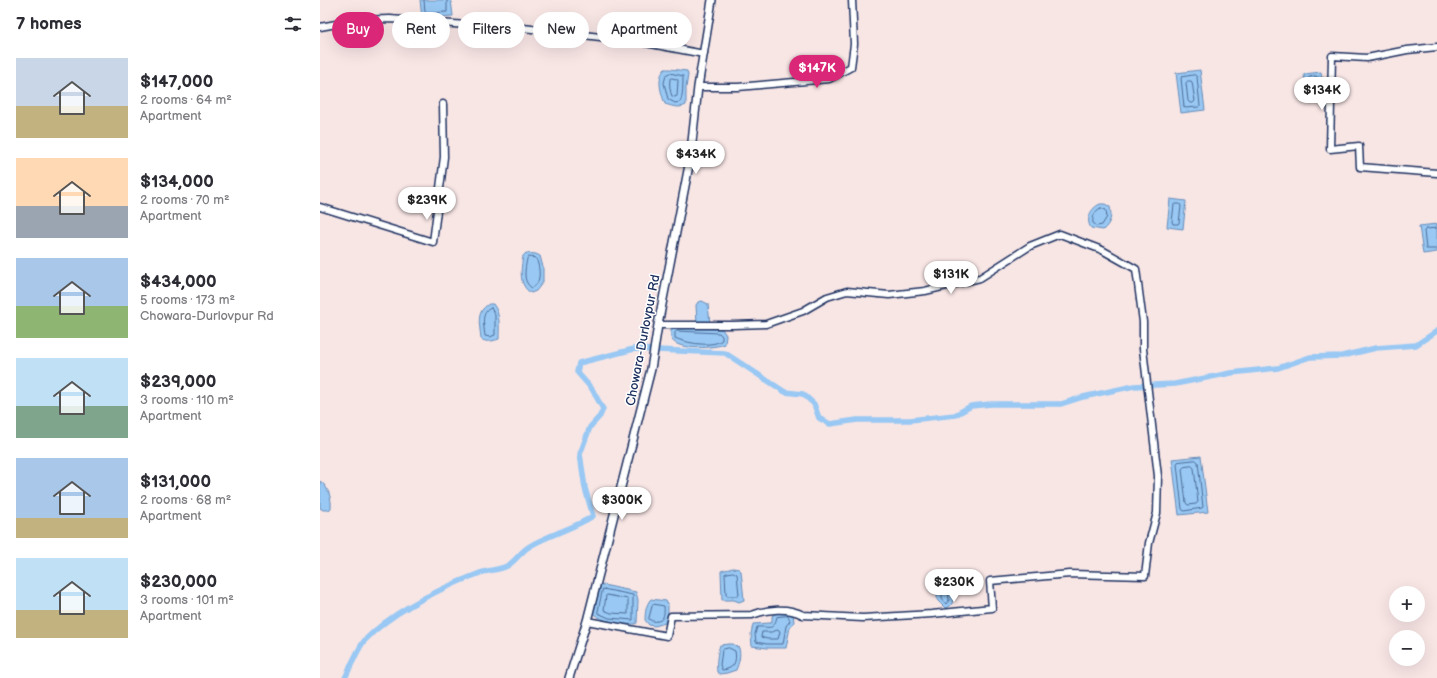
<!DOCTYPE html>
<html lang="en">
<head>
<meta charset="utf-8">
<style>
	body { margin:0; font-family:"Balsamiq Sans",sans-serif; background:#f2f2f3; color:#2b2b33; height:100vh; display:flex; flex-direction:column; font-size:15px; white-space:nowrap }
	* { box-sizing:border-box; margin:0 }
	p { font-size:13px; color:#7c7c81 }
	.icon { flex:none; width:22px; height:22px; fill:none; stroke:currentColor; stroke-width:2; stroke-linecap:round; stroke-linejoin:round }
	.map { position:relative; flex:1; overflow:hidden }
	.panel { display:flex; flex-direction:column; background:#fff; width:320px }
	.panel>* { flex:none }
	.guide { position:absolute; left:12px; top:12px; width:380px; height:36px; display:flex; gap:8px }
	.buttons { position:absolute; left:1069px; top:586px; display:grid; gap:8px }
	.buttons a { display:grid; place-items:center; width:36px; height:36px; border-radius:50%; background:#fff; box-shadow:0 4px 16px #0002; font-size:20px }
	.price { position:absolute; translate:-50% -34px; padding:0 9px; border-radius:14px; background:#fff; color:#222; font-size:13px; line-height:26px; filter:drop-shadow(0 1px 2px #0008) }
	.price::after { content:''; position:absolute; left:50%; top:24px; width:12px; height:9px; margin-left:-6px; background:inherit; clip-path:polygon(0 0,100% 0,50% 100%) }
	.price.current { background:#db2777; color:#fff }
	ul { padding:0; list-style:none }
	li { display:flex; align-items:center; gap:12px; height:100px; padding:0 16px }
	li span { display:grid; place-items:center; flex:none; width:112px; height:80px; border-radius:0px; color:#555 }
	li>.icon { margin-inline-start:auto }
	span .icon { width:48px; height:48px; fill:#fffc; stroke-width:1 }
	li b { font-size:17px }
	h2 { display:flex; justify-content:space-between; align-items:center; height:48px; padding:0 16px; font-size:17px }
	.chip { padding:0 14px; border-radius:18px; background:#fff; box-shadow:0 4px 16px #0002; font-size:14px; line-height:36px }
	.chip.current { background:#db2777; color:#fff }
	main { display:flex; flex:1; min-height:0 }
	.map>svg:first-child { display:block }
	.water { fill:#98c8f3; stroke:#668bb7 }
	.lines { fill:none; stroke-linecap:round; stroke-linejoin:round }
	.shore { stroke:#4d6c9a; stroke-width:1 }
	.canal { stroke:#98c8f3; stroke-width:5.5 }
	.minor-casing { stroke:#1b2f5e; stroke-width:9 }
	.tertiary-casing { stroke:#1b2f5e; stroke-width:10 }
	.minor { stroke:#fff; stroke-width:6 }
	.tertiary { stroke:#fff; stroke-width:7 }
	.labels { text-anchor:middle; stroke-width:3; stroke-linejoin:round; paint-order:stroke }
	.street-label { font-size:13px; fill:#1b2f5e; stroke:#fff }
</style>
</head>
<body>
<main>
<section class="panel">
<h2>7 homes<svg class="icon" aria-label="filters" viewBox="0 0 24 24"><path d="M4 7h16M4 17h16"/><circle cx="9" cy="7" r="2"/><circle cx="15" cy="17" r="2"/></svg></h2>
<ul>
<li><span style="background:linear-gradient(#c9d6e8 60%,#c2b280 0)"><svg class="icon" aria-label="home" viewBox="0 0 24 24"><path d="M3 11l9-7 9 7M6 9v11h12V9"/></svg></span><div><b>$147,000</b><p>2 rooms · 64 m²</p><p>Apartment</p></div></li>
<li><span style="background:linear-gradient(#ffd9b3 60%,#9aa5b1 0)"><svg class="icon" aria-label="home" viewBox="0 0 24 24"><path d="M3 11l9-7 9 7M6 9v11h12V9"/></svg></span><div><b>$134,000</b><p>2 rooms · 70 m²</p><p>Apartment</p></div></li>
<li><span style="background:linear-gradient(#a9c7e8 60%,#8fb573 0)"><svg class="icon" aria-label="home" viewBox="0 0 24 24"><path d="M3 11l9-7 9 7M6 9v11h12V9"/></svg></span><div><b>$434,000</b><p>5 rooms · 173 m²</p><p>Chowara-Durlovpur Rd</p></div></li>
<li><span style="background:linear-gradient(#bfe0f5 60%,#7fa58c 0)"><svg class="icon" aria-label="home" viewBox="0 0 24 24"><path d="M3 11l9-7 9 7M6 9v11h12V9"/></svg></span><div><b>$239,000</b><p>3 rooms · 110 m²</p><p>Apartment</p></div></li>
<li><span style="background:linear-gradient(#a9c7e8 75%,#c2b280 0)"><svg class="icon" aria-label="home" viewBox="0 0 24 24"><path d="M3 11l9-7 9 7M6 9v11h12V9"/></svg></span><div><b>$131,000</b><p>2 rooms · 68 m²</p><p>Apartment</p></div></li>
<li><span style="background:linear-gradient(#bfe0f5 65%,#c2b280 0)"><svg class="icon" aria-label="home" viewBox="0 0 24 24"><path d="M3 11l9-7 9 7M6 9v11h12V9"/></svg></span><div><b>$230,000</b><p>3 rooms · 101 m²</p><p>Apartment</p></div></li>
</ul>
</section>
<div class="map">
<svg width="1117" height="678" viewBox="0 0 1117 678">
	<rect width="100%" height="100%" fill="#f8e6e5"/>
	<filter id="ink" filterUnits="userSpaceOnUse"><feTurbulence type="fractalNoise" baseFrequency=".025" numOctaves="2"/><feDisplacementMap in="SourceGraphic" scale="8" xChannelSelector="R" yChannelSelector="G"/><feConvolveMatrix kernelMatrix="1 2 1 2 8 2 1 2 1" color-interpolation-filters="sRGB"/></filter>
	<g filter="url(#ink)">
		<g class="water">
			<polygon points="100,0 131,0 133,16 102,18"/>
			<path d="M345 69H350L367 71 368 75 366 88V105C359 109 352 106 345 104 341 93 336 78 345 69Z"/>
			<polygon points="880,70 885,110 861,113 856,73"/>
			<polygon points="1001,72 1005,99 987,101 984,74"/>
			<polygon points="850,199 866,201 863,229 847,227"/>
			<path d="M780 204H785L790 207C792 216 791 223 783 230L771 228C765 219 771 208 780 204Z"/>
			<polygon points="1117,224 1117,252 1103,254 1099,226"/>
			<path d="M206 253 216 254 220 256 223 267V282L216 291 211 293C198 285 201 269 203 256Z"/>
			<polygon points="382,301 388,304 390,324 377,323 376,305 378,302"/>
			<path d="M169 304H173C181 314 179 327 179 339 172 341 167 343 161 339 160 325 155 312 169 304Z"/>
			<path d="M354 327 402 329 406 335 405 344C394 348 360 351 352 340 350 337 351 333 351 330Z"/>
			<polygon points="881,456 888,512 859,515 852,459"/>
			<path d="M0 481C8 486 12 499 11 508L9 510H3L0 508Z"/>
			<polygon points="413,568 419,569 421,571 424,600 419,602 414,600 402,600 401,571"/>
			<path d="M623 581H629C634 589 637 607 625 608L617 600V584Z"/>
			<path d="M279 584 316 592 318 600 317 623C308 627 279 621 273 613Z"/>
			<path d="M331 599 346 601 348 605V615L345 623 335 626 329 625 325 620C325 613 326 604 331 599Z"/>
			<polygon points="469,612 473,614 474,622 470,627 466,648 447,648 432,646 431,634 433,624 450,623 452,622 452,616 456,613"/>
			<path d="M409 644H413L419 648C421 655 419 663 416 670L407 673 400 674 397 672C396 663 397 654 400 645Z"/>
		</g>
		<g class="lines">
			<g class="shore">
				<polyline points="104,0 105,12 107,13 127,12 127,0"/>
				<path d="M350 73 363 76C363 82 363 98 360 102L355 103 348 99 344 83 346 75Z"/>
				<polygon points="875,75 877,77 880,106 879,107 865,108 864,107 861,78 862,77"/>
				<polygon points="996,76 998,78 1000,94 999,96 992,97 991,95 988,79 990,77"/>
				<path d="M352 78 356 79 358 80 357 96 355 97 352 96C350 92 349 84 350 79Z"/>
				<polygon points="868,81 871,81 872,82 875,101 873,103 870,103 868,101 866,83"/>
				<polygon points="855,204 860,204 861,206 859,223 858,224 853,224 852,222 854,205"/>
				<path d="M781 208 786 210 787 217 782 225 777 226 773 223C772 217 775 210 781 208Z"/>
				<polyline points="1117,228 1106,229 1104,231 1106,249 1117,249"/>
				<path d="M209 257 216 258C220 268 222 283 212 288 202 282 205 269 207 259Z"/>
				<path d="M171 308 175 315V335L170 337 165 336C164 326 160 312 171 308Z"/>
				<path d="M357 331 399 333 402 336V340C392 348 366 343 355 338V333Z"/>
				<polygon points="876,460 878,462 883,507 882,508 864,511 862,509 857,464 858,462"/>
				<polygon points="872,466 874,468 878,502 876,504 868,505 866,503 862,469 864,467"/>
				<polygon points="413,572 417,574 419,595 417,596 407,596 406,594 405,574"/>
				<polygon points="626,585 628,587 629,600 626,604 622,599 622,586"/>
				<polygon points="283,589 313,595 313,620 289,618 278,613"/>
				<polygon points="287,595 308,599 308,614 291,613 284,610 286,596"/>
				<path d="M333 604 344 606C345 616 343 623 332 621L329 619Z"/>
				<path d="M468 616 470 621 466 626 463 644H447L436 642 435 634 437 627C450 626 453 632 457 617Z"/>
				<polygon points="459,630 460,632 458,639 447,639 441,637 442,632 451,632"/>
				<path d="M409 648 415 651C417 662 414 669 402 670L400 665 402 650 404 649Z"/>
			</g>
			<path class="canal" d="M25 678C30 668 38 648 45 640 74 610 121 588 160 573 169 570 179 570 187 566 195 562 201 551 210 546 230 534 253 529 273 516L265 488 260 454 270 427 280 416 283 409 272 389 257 372 259 363 314 349 405 353 465 392 483 394 494 404 499 418 510 424 537 420H590L635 415 651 406 671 404H741L763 397 814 386 855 384 911 373 958 368 990 357 1022 356 1056 348 1096 345 1117 331"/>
			<g class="minor-casing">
				<g id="minor">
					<polyline points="0,27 38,20 70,19 159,26 203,28 315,41 384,54"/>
					<polyline points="1117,47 1087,50 1047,58 1012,56 1010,149 1039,146 1040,167 1117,173"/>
					<polyline points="378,87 418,87 509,79 531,67 534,44 532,0"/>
					<polyline points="0,207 113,242 124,157 123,104"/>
					<path d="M267 621 347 636 351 616 432 615C447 609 468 607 483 615L543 618 612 614 672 608 670 581 750 574 825 576 829 543 837 513 838 476 823 349V322L816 269 782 250 740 234 710 246 660 278 605 291 569 295 527 291 507 297 483 311 446 324 413 325H338"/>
				</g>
			</g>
			<g class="tertiary-casing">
				<polyline id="tertiary" points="249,678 267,621 331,369 338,325 370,160 378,87 392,0"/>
			</g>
			<use href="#minor" class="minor"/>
			<use href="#tertiary" class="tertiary"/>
		</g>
	</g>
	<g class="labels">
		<g class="street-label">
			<text transform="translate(322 340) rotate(-79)" y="5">Chowara-Durlovpur Rd</text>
		</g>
	</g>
</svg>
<div class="buttons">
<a>+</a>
<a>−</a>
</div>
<b class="price current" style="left:497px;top:89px">$147K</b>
<b class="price" style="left:1002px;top:111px">$134K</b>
<b class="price" style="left:376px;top:175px">$434K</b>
<b class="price" style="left:107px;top:221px">$239K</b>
<b class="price" style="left:631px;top:295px">$131K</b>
<b class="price" style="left:302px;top:521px">$300K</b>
<b class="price" style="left:634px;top:603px">$230K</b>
<div class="guide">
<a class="chip current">Buy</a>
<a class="chip">Rent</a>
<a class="chip">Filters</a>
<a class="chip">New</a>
<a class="chip">Apartment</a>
</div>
</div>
</main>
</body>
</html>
